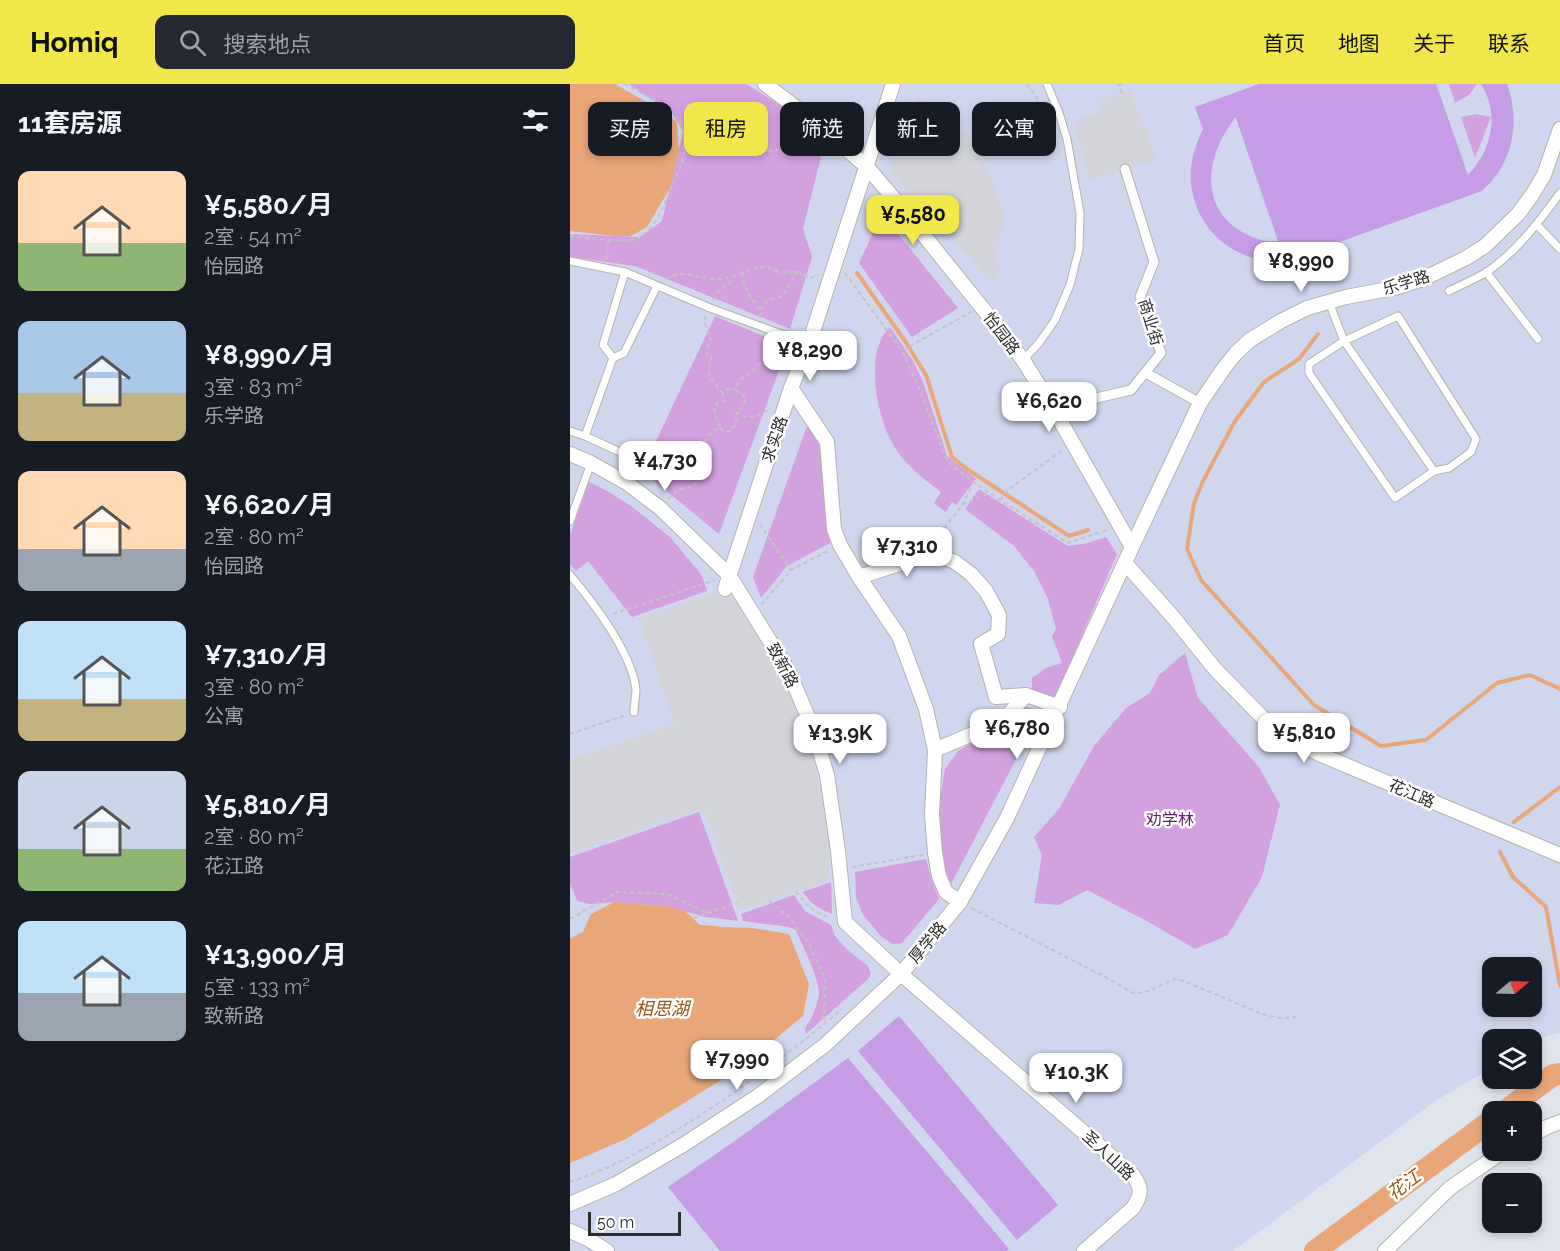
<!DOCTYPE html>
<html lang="zh">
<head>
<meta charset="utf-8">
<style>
	body { margin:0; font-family:Raleway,"Noto Sans SC",sans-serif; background:#242831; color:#f1f3f6; height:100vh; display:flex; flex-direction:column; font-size:22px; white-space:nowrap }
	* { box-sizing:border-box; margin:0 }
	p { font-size:20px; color:#9ea1a6 }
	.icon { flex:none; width:33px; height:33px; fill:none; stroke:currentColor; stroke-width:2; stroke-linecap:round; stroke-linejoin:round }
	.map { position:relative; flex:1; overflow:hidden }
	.side { display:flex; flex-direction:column; background:#171b24; width:570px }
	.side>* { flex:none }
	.hud { position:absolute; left:18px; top:18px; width:570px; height:54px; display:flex; gap:12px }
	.needle { width:39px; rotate:71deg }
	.fabs { position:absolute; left:912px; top:873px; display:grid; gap:12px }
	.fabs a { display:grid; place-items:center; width:60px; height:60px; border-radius:12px; background:#171b24; box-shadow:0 3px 9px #0003; font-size:30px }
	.scale { position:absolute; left:18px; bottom:15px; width:93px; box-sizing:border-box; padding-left:6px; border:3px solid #2c2c2c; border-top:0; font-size:16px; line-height:21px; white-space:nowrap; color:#2c2c2c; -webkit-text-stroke:4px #fff; paint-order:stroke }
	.price { position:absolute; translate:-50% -51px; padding:0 14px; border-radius:12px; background:#fff; color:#222; font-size:20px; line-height:39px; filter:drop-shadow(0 2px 3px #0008) }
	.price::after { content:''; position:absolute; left:50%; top:36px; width:18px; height:14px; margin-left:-9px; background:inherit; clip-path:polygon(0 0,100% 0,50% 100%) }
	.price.active { background:#f0e84a; color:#111 }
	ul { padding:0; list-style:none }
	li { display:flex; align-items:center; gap:18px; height:150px; padding:0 18px }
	li span { display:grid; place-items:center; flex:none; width:168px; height:120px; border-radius:12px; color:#555 }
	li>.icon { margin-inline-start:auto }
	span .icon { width:72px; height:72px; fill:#fffc; stroke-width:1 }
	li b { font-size:26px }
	h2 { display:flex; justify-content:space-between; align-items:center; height:72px; padding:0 18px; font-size:26px }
	.tag { padding:0 21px; border-radius:12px; background:#171b24; box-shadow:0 3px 9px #0003; font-size:21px; line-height:54px }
	.tag.active { background:#f0e84a; color:#111 }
	header { display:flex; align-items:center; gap:36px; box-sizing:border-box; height:84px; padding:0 30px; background:#f0e84a; color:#111 }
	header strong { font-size:28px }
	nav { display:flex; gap:33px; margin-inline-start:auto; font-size:21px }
	.search { width:420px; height:54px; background:#242831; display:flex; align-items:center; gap:15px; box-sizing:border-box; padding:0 21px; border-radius:12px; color:#9ea1a6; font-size:22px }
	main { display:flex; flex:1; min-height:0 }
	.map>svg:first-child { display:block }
	.education { fill:#d0d6ed; fill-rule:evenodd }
	.green { fill:#d3a0e0 }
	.pitch { fill:#c69ce7; fill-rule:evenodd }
	.plaza { fill:#d2d4d9 }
	.water { fill:#e8a679 }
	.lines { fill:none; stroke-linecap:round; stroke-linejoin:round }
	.stream { stroke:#e8a679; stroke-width:4 }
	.river { stroke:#e8a679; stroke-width:22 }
	.service-casing { stroke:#b4b3a9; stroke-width:9 }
	.pedestrian-casing { stroke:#b4b3a9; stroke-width:11 }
	.minor-casing { stroke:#b4b3a9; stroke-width:16 }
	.path { stroke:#c4c4c4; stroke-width:2; stroke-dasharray:4.5 3; stroke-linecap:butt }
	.service { stroke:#fff; stroke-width:7 }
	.pedestrian { stroke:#fff; stroke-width:9 }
	.minor { stroke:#fff; stroke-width:14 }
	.labels { text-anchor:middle; stroke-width:5; stroke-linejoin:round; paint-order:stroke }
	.street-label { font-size:16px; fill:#2c2c2c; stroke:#fff }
	.park-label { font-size:16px; fill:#621f67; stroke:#fff }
	.water-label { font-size:18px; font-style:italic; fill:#975415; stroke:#fff }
</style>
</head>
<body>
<header>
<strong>Homiq</strong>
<div class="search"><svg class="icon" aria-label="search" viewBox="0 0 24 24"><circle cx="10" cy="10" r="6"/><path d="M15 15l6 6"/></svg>搜索地点</div>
<nav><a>首页</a><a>地图</a><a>关于</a><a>联系</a></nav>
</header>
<main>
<section class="side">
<h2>11套房源<svg class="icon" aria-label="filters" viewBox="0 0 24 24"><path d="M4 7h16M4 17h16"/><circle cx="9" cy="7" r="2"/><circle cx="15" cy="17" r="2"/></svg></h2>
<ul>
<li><span style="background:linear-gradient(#ffd9b3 60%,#8fb573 0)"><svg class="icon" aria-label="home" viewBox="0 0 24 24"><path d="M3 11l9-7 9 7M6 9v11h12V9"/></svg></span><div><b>¥5,580/月</b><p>2室 · 54 m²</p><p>怡园路</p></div></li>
<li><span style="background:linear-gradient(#a9c7e8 60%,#c2b280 0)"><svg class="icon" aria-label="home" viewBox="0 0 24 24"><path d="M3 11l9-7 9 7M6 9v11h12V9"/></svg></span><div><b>¥8,990/月</b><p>3室 · 83 m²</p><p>乐学路</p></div></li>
<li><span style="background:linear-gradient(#ffd9b3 65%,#9aa5b1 0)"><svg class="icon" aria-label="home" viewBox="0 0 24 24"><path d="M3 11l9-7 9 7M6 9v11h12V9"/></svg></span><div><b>¥6,620/月</b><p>2室 · 80 m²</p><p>怡园路</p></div></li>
<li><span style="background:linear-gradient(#bfe0f5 65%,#c2b280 0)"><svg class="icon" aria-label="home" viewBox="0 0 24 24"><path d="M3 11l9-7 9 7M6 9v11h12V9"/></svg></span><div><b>¥7,310/月</b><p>3室 · 80 m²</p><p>公寓</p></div></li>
<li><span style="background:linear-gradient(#c9d6e8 65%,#8fb573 0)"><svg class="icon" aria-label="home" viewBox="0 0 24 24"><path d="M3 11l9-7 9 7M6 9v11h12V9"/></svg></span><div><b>¥5,810/月</b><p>2室 · 80 m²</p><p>花江路</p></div></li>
<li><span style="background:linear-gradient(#bfe0f5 60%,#9aa5b1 0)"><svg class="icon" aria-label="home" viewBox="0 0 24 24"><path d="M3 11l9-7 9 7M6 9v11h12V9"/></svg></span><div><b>¥13,900/月</b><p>5室 · 133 m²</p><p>致新路</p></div></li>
</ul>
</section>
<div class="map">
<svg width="990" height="1167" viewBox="0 0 990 1167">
	<rect width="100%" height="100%" fill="#e0e4ed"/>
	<path class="education" d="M0 0H990V949L976 952 962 961V956H922V984L867 1016 663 1167H0ZM922 884H962V922H922Z"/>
	<g class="green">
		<polygon points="58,0 176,0 257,49 233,145 242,173 220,245 65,182 0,173 0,150 70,153 92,137 113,47 101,28"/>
		<polygon points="879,0 907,0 899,11 885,19"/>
		<polygon points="906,30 921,33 905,74 891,33"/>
		<polygon points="312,130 388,224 342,253 289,179"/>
		<polygon points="145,232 218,262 149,450 72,387"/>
		<path d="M320 243 343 277 353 298 377 372 406 395 386 421 382 418 376 428 364 419 371 408C354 395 335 381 324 362 307 334 293 268 320 243Z"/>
		<polygon points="237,342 252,360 257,447 262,458 217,482 191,514 183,493"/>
		<polygon points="19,398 39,408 61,422 100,453 131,490 137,507 62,533 18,477 6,487 0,480 0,451"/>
		<polygon points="409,405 498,462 514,460 536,453 547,470 486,612 472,612 462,605 462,594 476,584 492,579 482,553 486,545 478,515 464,487 444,462 395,425"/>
		<polygon points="615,569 628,614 689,683 710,721 692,793 658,851 625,865 582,840 517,806 489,821 464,819 472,771 464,753 489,725 524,662 556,624 580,609 589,591"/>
		<polygon points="457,623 466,626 467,635 381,800 372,777 368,744 370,714 375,685 389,666 398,661 430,650 448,628"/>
		<polygon points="129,728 168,837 136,833 95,822 44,818 19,820 7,817 0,799 0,773"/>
		<polygon points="356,775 361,794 369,815 332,859 323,860 312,853 293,831 286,813 285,788"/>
		<path d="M261 798 262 830C249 825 241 820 233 808Z"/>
		<path d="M224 811 235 827 261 841 265 852 272 860 280 868 298 882 301 890 298 895 236 950 235 944C242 934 248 921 249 909 249 893 232 862 226 846L219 843 173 837 171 830Z"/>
	</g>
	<g class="pitch">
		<path d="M689 0H866L898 91C922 66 930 30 911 0H937C951 38 943 80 912 107L722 175C672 185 626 150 621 99 619 80 625 62 633 45L625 23ZM665 34H666L708 157C695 159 683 154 672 148 627 121 637 69 665 34Z"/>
		<polygon points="329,932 488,1121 447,1156 288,967"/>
		<polygon points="278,974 439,1165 436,1167 150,1167 98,1103 169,1054"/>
	</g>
	<g class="plaza">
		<polygon points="560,6 587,75 521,96 503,39 532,26 529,17"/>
		<polygon points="347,12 380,28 376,35 382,37 400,55 413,77 423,97 430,117 433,139 426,177 432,180 425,199 419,196 320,87"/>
		<polygon points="157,504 179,536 200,569 218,604 233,642 244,679 253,718 259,756 258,797 169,827 134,724 0,770 0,676 105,640 69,534"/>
	</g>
	<g class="water">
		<polygon points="0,0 45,0 87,24 107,38 109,66 100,104 77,143 61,152 45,152 0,147"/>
		<polygon points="44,818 95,822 115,827 130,841 156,843 182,844 219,850 239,900 233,932 172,983 56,1055 0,1079 0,855 13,848 21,830"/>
	</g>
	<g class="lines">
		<g class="stream">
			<polyline points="287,189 335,257 356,291 382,373 397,385 499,452 518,446"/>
			<polyline points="748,250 729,275 694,298 665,337 633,397 624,419 617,465 631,496 744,621 811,662 856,656 927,599 960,591 990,605"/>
			<polyline points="944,738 990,703"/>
			<polyline points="930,768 943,793 976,823 990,902"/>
		</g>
		<g class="river">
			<polyline points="934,1028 983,991 990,990"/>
			<polyline points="745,1167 922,1036"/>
		</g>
		<g class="service-casing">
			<g id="service">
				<polyline points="967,141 990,165"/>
				<polyline points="0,177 55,188 140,224 239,260"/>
				<polyline points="916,188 968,255"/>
				<path d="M879 207C891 201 905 195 917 188 946 168 969 138 990 109"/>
				<polyline points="759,218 774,257 864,387"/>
				<polygon points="828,232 906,355 901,368 879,384 864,387 825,414 739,289 739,280 774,257"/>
				<polyline points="43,274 33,261 55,188"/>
				<polyline points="453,276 469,259 485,236 500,201 509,165 510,129 497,55 489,29 477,0"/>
				<polyline points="0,347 15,352 76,380"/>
				<polyline points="15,352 43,274 54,269 87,202"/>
				<polyline points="0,437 21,379"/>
				<path d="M0 491C24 519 61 568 66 605 66 612 64 621 64 628"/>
			</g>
		</g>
		<g class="pedestrian-casing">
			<g id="pedestrian">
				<polyline points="576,289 630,319"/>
				<polyline points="483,324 561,306 591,269 570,213 584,178 555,85"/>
			</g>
		</g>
		<g class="minor-casing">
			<g id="minor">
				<polyline points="195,0 245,38 297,83 327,118 430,246 453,276 483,324 562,463"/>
				<polyline points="221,304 257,358 264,445 270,461 289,493 363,469 385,478 401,490 416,507 429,531 428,550 411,560 426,613 456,611 490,623"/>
				<path d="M0 370 21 379 57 399 90 424 159 491 219 588 243 645 257 691 268 767 275 838 331 890 563 1091C572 1104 572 1110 563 1124L514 1167"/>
				<polyline points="555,479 603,533 645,585 692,633 717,652 749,670 990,771"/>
				<polyline points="289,493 329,552 356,625 365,666 362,731 365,769 369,792 376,808 390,818"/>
				<polyline points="155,505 221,304 239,260 323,0"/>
				<polyline points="365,666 400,651 422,645 437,632 456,611"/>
				<polyline points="962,1051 977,1043 990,1038"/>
				<polyline points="0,1120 46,1100 113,1061 188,1012 255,961 331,890 390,818 437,734 562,463 630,319 654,284 666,269 680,256 711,237 737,224 776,213 824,204 853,195 896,174 915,162 948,130 962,111 974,91 990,45"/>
				<polyline points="0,1147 18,1155 37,1167"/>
				<polyline points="815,1167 880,1104 935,1066"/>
			</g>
		</g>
		<g class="path">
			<polyline points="456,0 464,9 481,38"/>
			<polyline points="552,9 549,1 552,0"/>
			<path d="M115 62C141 64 209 74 229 59 232 56 235 51 238 48"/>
			<path d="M0 152C18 153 48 159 65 155 85 151 99 109 106 92 109 85 113 77 114 70 115 60 115 48 110 38 101 21 71 10 54 0"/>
			<polyline points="36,175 39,155"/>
			<path d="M173 188C174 206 179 212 190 225"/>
			<polyline points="275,189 332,267 348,301 376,374 383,382 419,409 498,459 537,446"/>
			<path d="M96 195C110 184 130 195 146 195 165 196 178 182 196 183 201 184 205 187 210 188 215 189 222 187 228 188 232 189 237 192 241 194L248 190"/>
			<polyline points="144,216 149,205 159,200 163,194"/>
			<polyline points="136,232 134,237 141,255 137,265 137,270 141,274 139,289 141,295 145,299 149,306 153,308"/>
			<polyline points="189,233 193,220 202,215 213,212 227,188"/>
			<polyline points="333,266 401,228"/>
			<polyline points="166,306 173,311 176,315 173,322 167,329"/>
			<path d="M150 344 154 347H161L166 340 167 329C181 337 189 331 201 324"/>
			<path d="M85 379C102 374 117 380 132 369 133 355 139 350 150 344L144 326 148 318 154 317 153 308 160 304 166 306 168 299 173 293 181 289 189 280 197 278 212 261"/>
			<polyline points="98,415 108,406 123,402 136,389 137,380 132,369"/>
			<polyline points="430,416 439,405 493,366"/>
			<polyline points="392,421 403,399"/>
			<polyline points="190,440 221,486"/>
			<polyline points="366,457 367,454 392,421 419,409"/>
			<polyline points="191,521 221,486 258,467"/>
			<polyline points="43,530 145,496"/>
			<polyline points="0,650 56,631"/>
			<polyline points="282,783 353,771"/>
			<path d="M226 807C235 821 245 829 261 834"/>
			<polyline points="199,817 221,835 239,860 255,894 254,940"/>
			<polyline points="401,824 539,895 563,909 572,909 581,906 604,895 614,897 692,930 711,934 728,933"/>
			<polyline points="123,834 167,819"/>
			<polyline points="0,835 47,808 97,810 138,829"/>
			<path d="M0 1098C34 1087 64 1071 95 1053 158 1016 216 972 272 925"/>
		</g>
		<use href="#service" class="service"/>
		<use href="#pedestrian" class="pedestrian"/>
		<use href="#minor" class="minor"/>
	</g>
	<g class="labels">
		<g class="street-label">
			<text transform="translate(836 198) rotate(-17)" y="6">乐学路</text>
			<text transform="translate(581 238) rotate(73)" y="6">商业街</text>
			<text transform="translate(432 249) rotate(53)" y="6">怡园路</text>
			<text transform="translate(204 355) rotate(-71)" y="6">求实路</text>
			<text transform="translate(213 581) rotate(62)" y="6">致新路</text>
			<text transform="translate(842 709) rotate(23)" y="6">花江路</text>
			<text transform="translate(357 858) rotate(-50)" y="6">厚学路</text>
			<text transform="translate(539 1071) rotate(43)" y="6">圣人山路</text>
		</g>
		<g class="park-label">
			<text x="600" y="741">劝学林</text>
		</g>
		<g class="water-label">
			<text x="92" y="931">相思湖</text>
			<text transform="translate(834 1101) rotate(-36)" y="6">花江</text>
		</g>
	</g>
</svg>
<div class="fabs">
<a><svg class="needle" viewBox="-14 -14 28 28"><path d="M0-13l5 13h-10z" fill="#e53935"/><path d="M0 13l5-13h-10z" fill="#9ea1a6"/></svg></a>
<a><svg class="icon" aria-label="layers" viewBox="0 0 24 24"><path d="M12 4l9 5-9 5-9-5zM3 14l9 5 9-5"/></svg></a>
<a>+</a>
<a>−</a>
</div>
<div class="scale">50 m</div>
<b class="price active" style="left:343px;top:162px">¥5,580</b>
<b class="price" style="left:731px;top:209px">¥8,990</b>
<b class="price" style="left:240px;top:298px">¥8,290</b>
<b class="price" style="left:479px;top:349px">¥6,620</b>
<b class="price" style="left:95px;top:408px">¥4,730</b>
<b class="price" style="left:337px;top:494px">¥7,310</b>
<b class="price" style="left:447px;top:676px">¥6,780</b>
<b class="price" style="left:734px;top:680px">¥5,810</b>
<b class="price" style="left:270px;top:681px">¥13.9K</b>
<b class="price" style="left:167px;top:1007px">¥7,990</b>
<b class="price" style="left:506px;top:1020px">¥10.3K</b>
<div class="hud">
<a class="tag">买房</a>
<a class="tag active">租房</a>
<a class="tag">筛选</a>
<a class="tag">新上</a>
<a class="tag">公寓</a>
</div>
</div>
</main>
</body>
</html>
